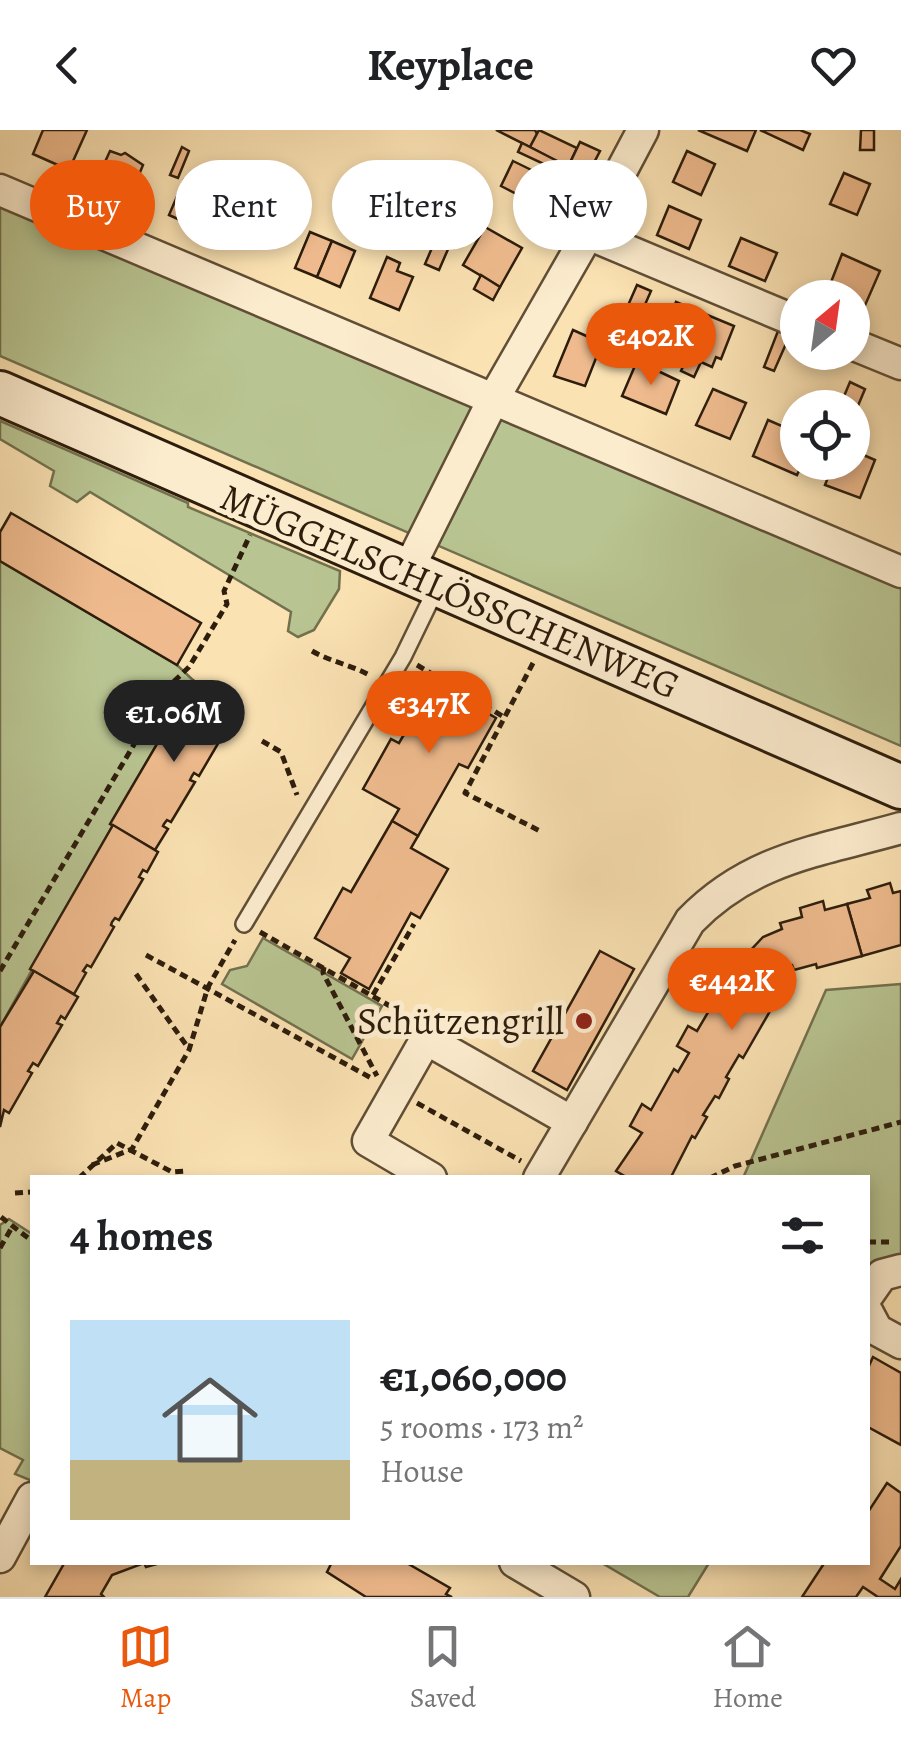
<!DOCTYPE html>
<html lang="en">
<head>
<meta charset="utf-8">
<style>
	body { margin:0; font-family:Alegreya,serif; background:#f2f2f2; color:#202124; height:100vh; display:flex; flex-direction:column; font-size:38px; white-space:nowrap }
	* { box-sizing:border-box; margin:0 }
	p { font-size:32px; color:#757577 }
	.icon { flex:none; width:55px; height:55px; fill:none; stroke:currentColor; stroke-width:2; stroke-linecap:round; stroke-linejoin:round }
	.map { position:relative; flex:1; overflow:hidden }
	.panel { position:absolute; left:30px; top:1045px; width:840px; height:390px; display:flex; flex-direction:column; background:#fff; border-radius:0px; box-shadow:0 5px 15px #0003 }
	.panel>* { flex:none }
	.hud { position:absolute; left:30px; top:30px; width:842px; height:90px; display:flex; gap:20px }
	.needle { width:65px; rotate:29deg }
	.tools { position:absolute; left:780px; top:150px; display:grid; gap:20px }
	.tools a { display:grid; place-items:center; width:90px; height:90px; border-radius:50%; background:#fff; box-shadow:0 5px 15px #0003; font-size:50px }
	.price { position:absolute; translate:-50% -85px; padding:0 22px; border-radius:35px; background:#ea580c; color:#fff; font-size:32px; line-height:65px; filter:drop-shadow(0 2px 5px #0008) }
	.price::after { content:''; position:absolute; left:50%; top:60px; width:30px; height:22px; margin-left:-15px; background:inherit; clip-path:polygon(0 0,100% 0,50% 100%) }
	.price.selected { background:#222; color:#fff }
	ul { padding:0; list-style:none }
	li { display:flex; align-items:center; gap:30px; height:250px; padding:0 40px }
	li+li { border-top:2px solid #e0e0e0 }
	li span { display:grid; place-items:center; flex:none; width:280px; height:200px; border-radius:0px; color:#555 }
	li>.icon { margin-inline-start:auto }
	span .icon { width:120px; height:120px; fill:#fffc; stroke-width:1 }
	li b { font-size:42px }
	h2 { display:flex; justify-content:space-between; align-items:center; height:120px; padding:0 40px; font-size:42px }
	.pill { padding:0 35px; border-radius:45px; background:#fff; box-shadow:0 5px 15px #0003; font-size:35px; line-height:90px }
	.pill.selected { background:#ea580c; color:#fff }
	header { display:flex; justify-content:space-between; align-items:center; height:130px; padding:0 40px; background:#fff; font-size:45px; font-weight:700 }
	.menu { display:flex; justify-content:space-around; align-items:center; height:140px; border-top:2px solid #e0e0e0; background:#fff; font-size:28px; color:#757577 }
	.menu a { display:grid; justify-items:center; gap:5px }
	.menu .selected { color:#ea580c }
	.map>svg:first-child { display:block }
	.green { fill:#b8c491; stroke:#72704e; stroke-width:2.5 }
	.building { fill:#efbb8e; stroke:#2d1d0c; stroke-width:2.5 }
	.lines { fill:none; stroke-linecap:round; stroke-linejoin:round }
	.lane-casing { stroke:#604e36; stroke-width:20 }
	.street-casing { stroke:#604e36; stroke-width:35 }
	.secondary-casing { stroke:#2d1d0c; stroke-width:48 }
	.path { stroke:#2d1d0c; stroke-width:5; stroke-dasharray:8 5; stroke-linecap:butt }
	.lane { stroke:#fcecce; stroke-width:15 }
	.street { stroke:#fcecce; stroke-width:30 }
	.secondary { stroke:#fcecce; stroke-width:42 }
	.poi-dot { fill:#8f2418; stroke:#fcecce; stroke-width:4 }
	.labels { text-anchor:middle; stroke-width:10; stroke-linejoin:round; paint-order:stroke }
	.street-label { font-size:38px; fill:#2d1d0c; stroke:#fcecce }
	.poi-label { font-size:38px; fill:#2d1d0c; stroke:#fcecce; text-anchor:end }
</style>
</head>
<body>
<header><svg class="icon" aria-label="back" viewBox="0 0 24 24"><path d="M15 5l-7 7 7 7"/></svg>Keyplace<svg class="icon" aria-label="heart" viewBox="0 0 24 24"><path d="M12 20l-8-8c-3-5 5-10 8-4 3-6 11-1 8 4z"/></svg></header>
<div class="map">
<svg width="901" height="1467" viewBox="0 0 901 1467">
	<rect width="100%" height="100%" fill="#fbe2b3"/>
	<filter id="stains"><feTurbulence type="fractalNoise" baseFrequency=".002" numOctaves="4"/><feColorMatrix values="0 0 0 0 .2 0 0 0 0 .09 0 0 0 0 .02 0 0 0 .5 -.17"/></filter>
	<radialGradient id="worn" r=".72"><stop offset=".6" stop-color="#630" stop-opacity="0"/><stop offset="1" stop-color="#630" stop-opacity=".3"/></radialGradient>
	<g class="green">
		<polygon points="0,73 901,456 901,616 0,226"/>
		<polygon points="0,291 188,373 188,377 340,441 339,459 314,500 298,507 288,501 291,482 90,362 77,372 50,356 54,341 0,309"/>
		<polygon points="0,431 177,535 194,551 111,693 113,695 0,897"/>
		<polygon points="263,808 382,876 352,929 222,854 230,840 247,836"/>
		<polygon points="901,854 901,1127 889,1128 868,1140 868,1048 743,1048 826,860"/>
		<polygon points="9,1089 32,1104 32,1351 15,1344 23,1330 0,1318 0,1095"/>
		<polygon points="602,1433 709,1433 688,1467 660,1467"/>
	</g>
	<g class="building">
		<polygon points="43,0 87,0 69,40 33,24"/>
		<polygon points="496,0 535,0 537,4 530,17"/>
		<polygon points="539,0 577,18 568,37 530,17"/>
		<polygon points="698,0 756,0 747,21"/>
		<polygon points="760,0 800,0 810,4 803,20"/>
		<polygon points="861,0 874,0 874,20 860,20"/>
		<polygon points="580,12 600,21 587,46 568,37"/>
		<polygon points="522,13 565,35 556,53 538,44 544,34 518,22"/>
		<polygon points="182,17 189,21 178,48 170,45"/>
		<polygon points="110,21 121,25 125,23 143,35 132,62 98,47"/>
		<polygon points="687,21 715,34 701,65 673,52"/>
		<polygon points="513,31 558,53 545,79 536,75 534,80 526,75 528,70 501,56"/>
		<polygon points="844,43 870,54 857,85 830,74"/>
		<polygon points="191,47 196,50 194,55 205,59 208,54 213,56 198,98 169,85 184,50 189,52"/>
		<polygon points="247,52 290,70 272,112 263,108 259,116 247,112 251,103 229,94"/>
		<polygon points="669,76 701,90 689,119 657,105"/>
		<polygon points="485,97 522,118 500,157 463,135"/>
		<polygon points="310,102 332,111 317,147 295,138"/>
		<polygon points="438,104 452,110 439,140 425,134"/>
		<polygon points="741,108 777,123 765,151 729,136"/>
		<polygon points="332,111 355,121 340,157 317,147"/>
		<polygon points="842,124 880,141 863,180 852,176 852,168 826,165"/>
		<polygon points="387,127 400,133 397,141 413,147 399,180 370,168"/>
		<polygon points="481,145 500,157 493,170 474,159"/>
		<polygon points="637,155 651,161 636,195 622,189"/>
		<polygon points="676,172 734,196 721,229 716,227 712,237 701,232 694,247 681,241 692,216 664,203"/>
		<polygon points="573,200 602,213 585,256 554,246"/>
		<polygon points="778,201 789,207 774,241 764,237"/>
		<polygon points="637,231 679,251 666,284 622,266"/>
		<polygon points="850,252 865,259 852,290 852,278 839,278"/>
		<polygon points="713,259 746,273 730,309 696,295"/>
		<polygon points="768,290 798,303 798,332 803,332 797,345 753,326"/>
		<polygon points="852,320 875,330 860,368 825,355 834,332 852,332"/>
		<polygon points="11,383 201,493 177,535 0,431 0,402"/>
		<polygon points="194,551 239,577 227,598 222,595 219,602 223,605 199,646 194,643 192,646 190,650 195,652 171,692 167,690 164,694 163,696 168,699 155,720 110,694"/>
		<polygon points="434,553 496,588 468,638 459,634 418,706 392,691 399,679 363,659 391,609 399,613"/>
		<polygon points="392,691 418,706 411,718 448,739 420,788 411,783 369,859 341,843 350,828 315,808 343,758 351,762"/>
		<polygon points="113,695 158,722 147,742 143,740 139,747 143,749 119,790 115,788 112,792 111,795 114,797 91,837 87,835 83,841 86,843 74,864 30,839"/>
		<polygon points="890,753 893,763 901,761 901,815 862,826 847,774 870,768 867,760"/>
		<polygon points="823,771 825,780 847,774 862,826 817,838 816,834 794,840 792,835 784,836 781,842 786,845 774,866 777,869 743,928 739,925 726,947 729,949 719,968 715,966 703,985 707,987 695,1008 692,1006 671,1047 628,1048 616,1041 642,1003 630,996 642,974 651,980 674,939 678,942 689,923 677,916 688,896 697,901 720,862 712,857 723,837 732,842 744,821 748,823 763,807 782,799 780,793 802,787 800,778"/>
		<polygon points="600,821 634,839 567,960 533,941"/>
		<polygon points="34,841 78,867 65,889 61,886 57,893 62,895 38,936 33,933 28,941 32,943 9,983 4,980 0,997 0,897"/>
		<polygon points="873,1227 901,1243 901,1315 868,1297 868,1238"/>
		<polygon points="887,1353 901,1363 901,1416 880,1449 895,1459 901,1449 901,1467 878,1467 863,1457 856,1467 802,1467 825,1432 868,1432 868,1382"/>
		<polygon points="65,1432 164,1432 146,1437 144,1433 112,1445 101,1464 104,1467 45,1467"/>
		<polygon points="332,1432 405,1432 450,1458 446,1464 452,1467 366,1467 327,1442"/>
	</g>
	<g class="lines">
		<g class="lane-casing">
			<polyline id="lane" points="244,794 403,527 436,459"/>
		</g>
		<g class="street-casing">
			<g id="street">
				<polyline points="0,60 901,442"/>
				<polyline points="588,104 798,192"/>
				<polyline points="852,214 901,234"/>
				<polyline points="407,442 494,268 588,104 643,0"/>
				<polyline points="431,1048 368,1011 426,909 572,992"/>
				<path d="M539 1048 690 791C751 728 820 721 901 698"/>
				<polyline points="868,1165 882,1145 901,1140"/>
				<polyline points="868,1183 877,1200 901,1213"/>
				<polyline points="0,1427 32,1368"/>
				<polyline points="515,1432 574,1467"/>
			</g>
		</g>
		<g class="secondary-casing">
			<polyline id="secondary" points="0,263 901,657"/>
		</g>
		<g class="path">
			<path d="M312 521C331 532 352 535 371 546"/>
			<polyline points="533,533 465,663 540,701"/>
			<polyline points="417,535 504,587"/>
			<polyline points="262,611 281,622 297,665"/>
			<polyline points="260,802 411,888"/>
			<polyline points="146,825 373,949"/>
			<polyline points="324,837 323,843 377,946"/>
			<polyline points="0,841 168,557 189,537 227,474 224,461 250,405"/>
			<polyline points="136,844 189,919"/>
			<polyline points="373,865 414,794"/>
			<polyline points="417,973 521,1031"/>
			<polyline points="92,1035 132,1019 189,920 208,857 235,810"/>
			<polyline points="79,1048 117,1013 172,1042 185,1041"/>
			<polyline points="710,1048 735,1036 901,992"/>
			<polyline points="15,1063 32,1062"/>
			<polyline points="1,1087 32,1111"/>
			<polyline points="868,1112 894,1112"/>
			<polyline points="0,1118 11,1099"/>
		</g>
		<use href="#lane" class="lane"/>
		<use href="#street" class="street"/>
		<use href="#secondary" class="secondary"/>
	</g>
	<circle class="poi-dot" cx="584" cy="891" r="10"/>
	<g class="labels">
		<g class="street-label">
			<text transform="translate(450 461) rotate(23)" y="13">MÜGGELSCHLÖSSCHENWEG</text>
		</g>
		<g class="poi-label">
			<text x="564" y="904">Schützengrill</text>
		</g>
	</g>
	<rect width="100%" height="100%" filter="url(#stains)"/>
	<rect width="100%" height="100%" fill="url(#worn)"/>
</svg>
<div class="tools">
<a><svg class="needle" viewBox="-14 -14 28 28"><path d="M0-13l5 13h-10z" fill="#e53935"/><path d="M0 13l5-13h-10z" fill="#757577"/></svg></a>
<a><svg class="icon" aria-label="locate" viewBox="0 0 24 24"><circle cx="12" cy="12" r="6"/><path d="M12 2v4M12 18v4M2 12h4M18 12h4"/></svg></a>
</div>
<b class="price" style="left:651px;top:258px">€402K</b>
<b class="price" style="left:429px;top:626px">€347K</b>
<b class="price selected" style="left:174px;top:635px">€1.06M</b>
<b class="price" style="left:732px;top:903px">€442K</b>
<div class="hud">
<a class="pill selected">Buy</a>
<a class="pill">Rent</a>
<a class="pill">Filters</a>
<a class="pill">New</a>
</div>
<section class="panel">
<h2>4 homes<svg class="icon" aria-label="filters" viewBox="0 0 24 24"><path d="M4 7h16M4 17h16"/><circle cx="9" cy="7" r="2"/><circle cx="15" cy="17" r="2"/></svg></h2>
<ul>
<li><span style="background:linear-gradient(#bfe0f5 70%,#c2b280 0)"><svg class="icon" aria-label="home" viewBox="0 0 24 24"><path d="M3 11l9-7 9 7M6 9v11h12V9"/></svg></span><div><b>€1,060,000</b><p>5 rooms · 173 m²</p><p>House</p></div></li>
</ul>
</section>
</div>
<nav class="menu">
<a class="selected"><svg class="icon" aria-label="map" viewBox="0 0 24 24"><path d="M3 6l6-2 6 2 6-2v14l-6 2-6-2-6 2zM9 4v14M15 6v14"/></svg>Map</a>
<a><svg class="icon" aria-label="saved" viewBox="0 0 24 24"><path d="M7 4h10v16l-5-4-5 4z"/></svg>Saved</a>
<a><svg class="icon" aria-label="home" viewBox="0 0 24 24"><path d="M3 11l9-7 9 7M6 9v11h12V9"/></svg>Home</a>
</nav>
</body>
</html>
